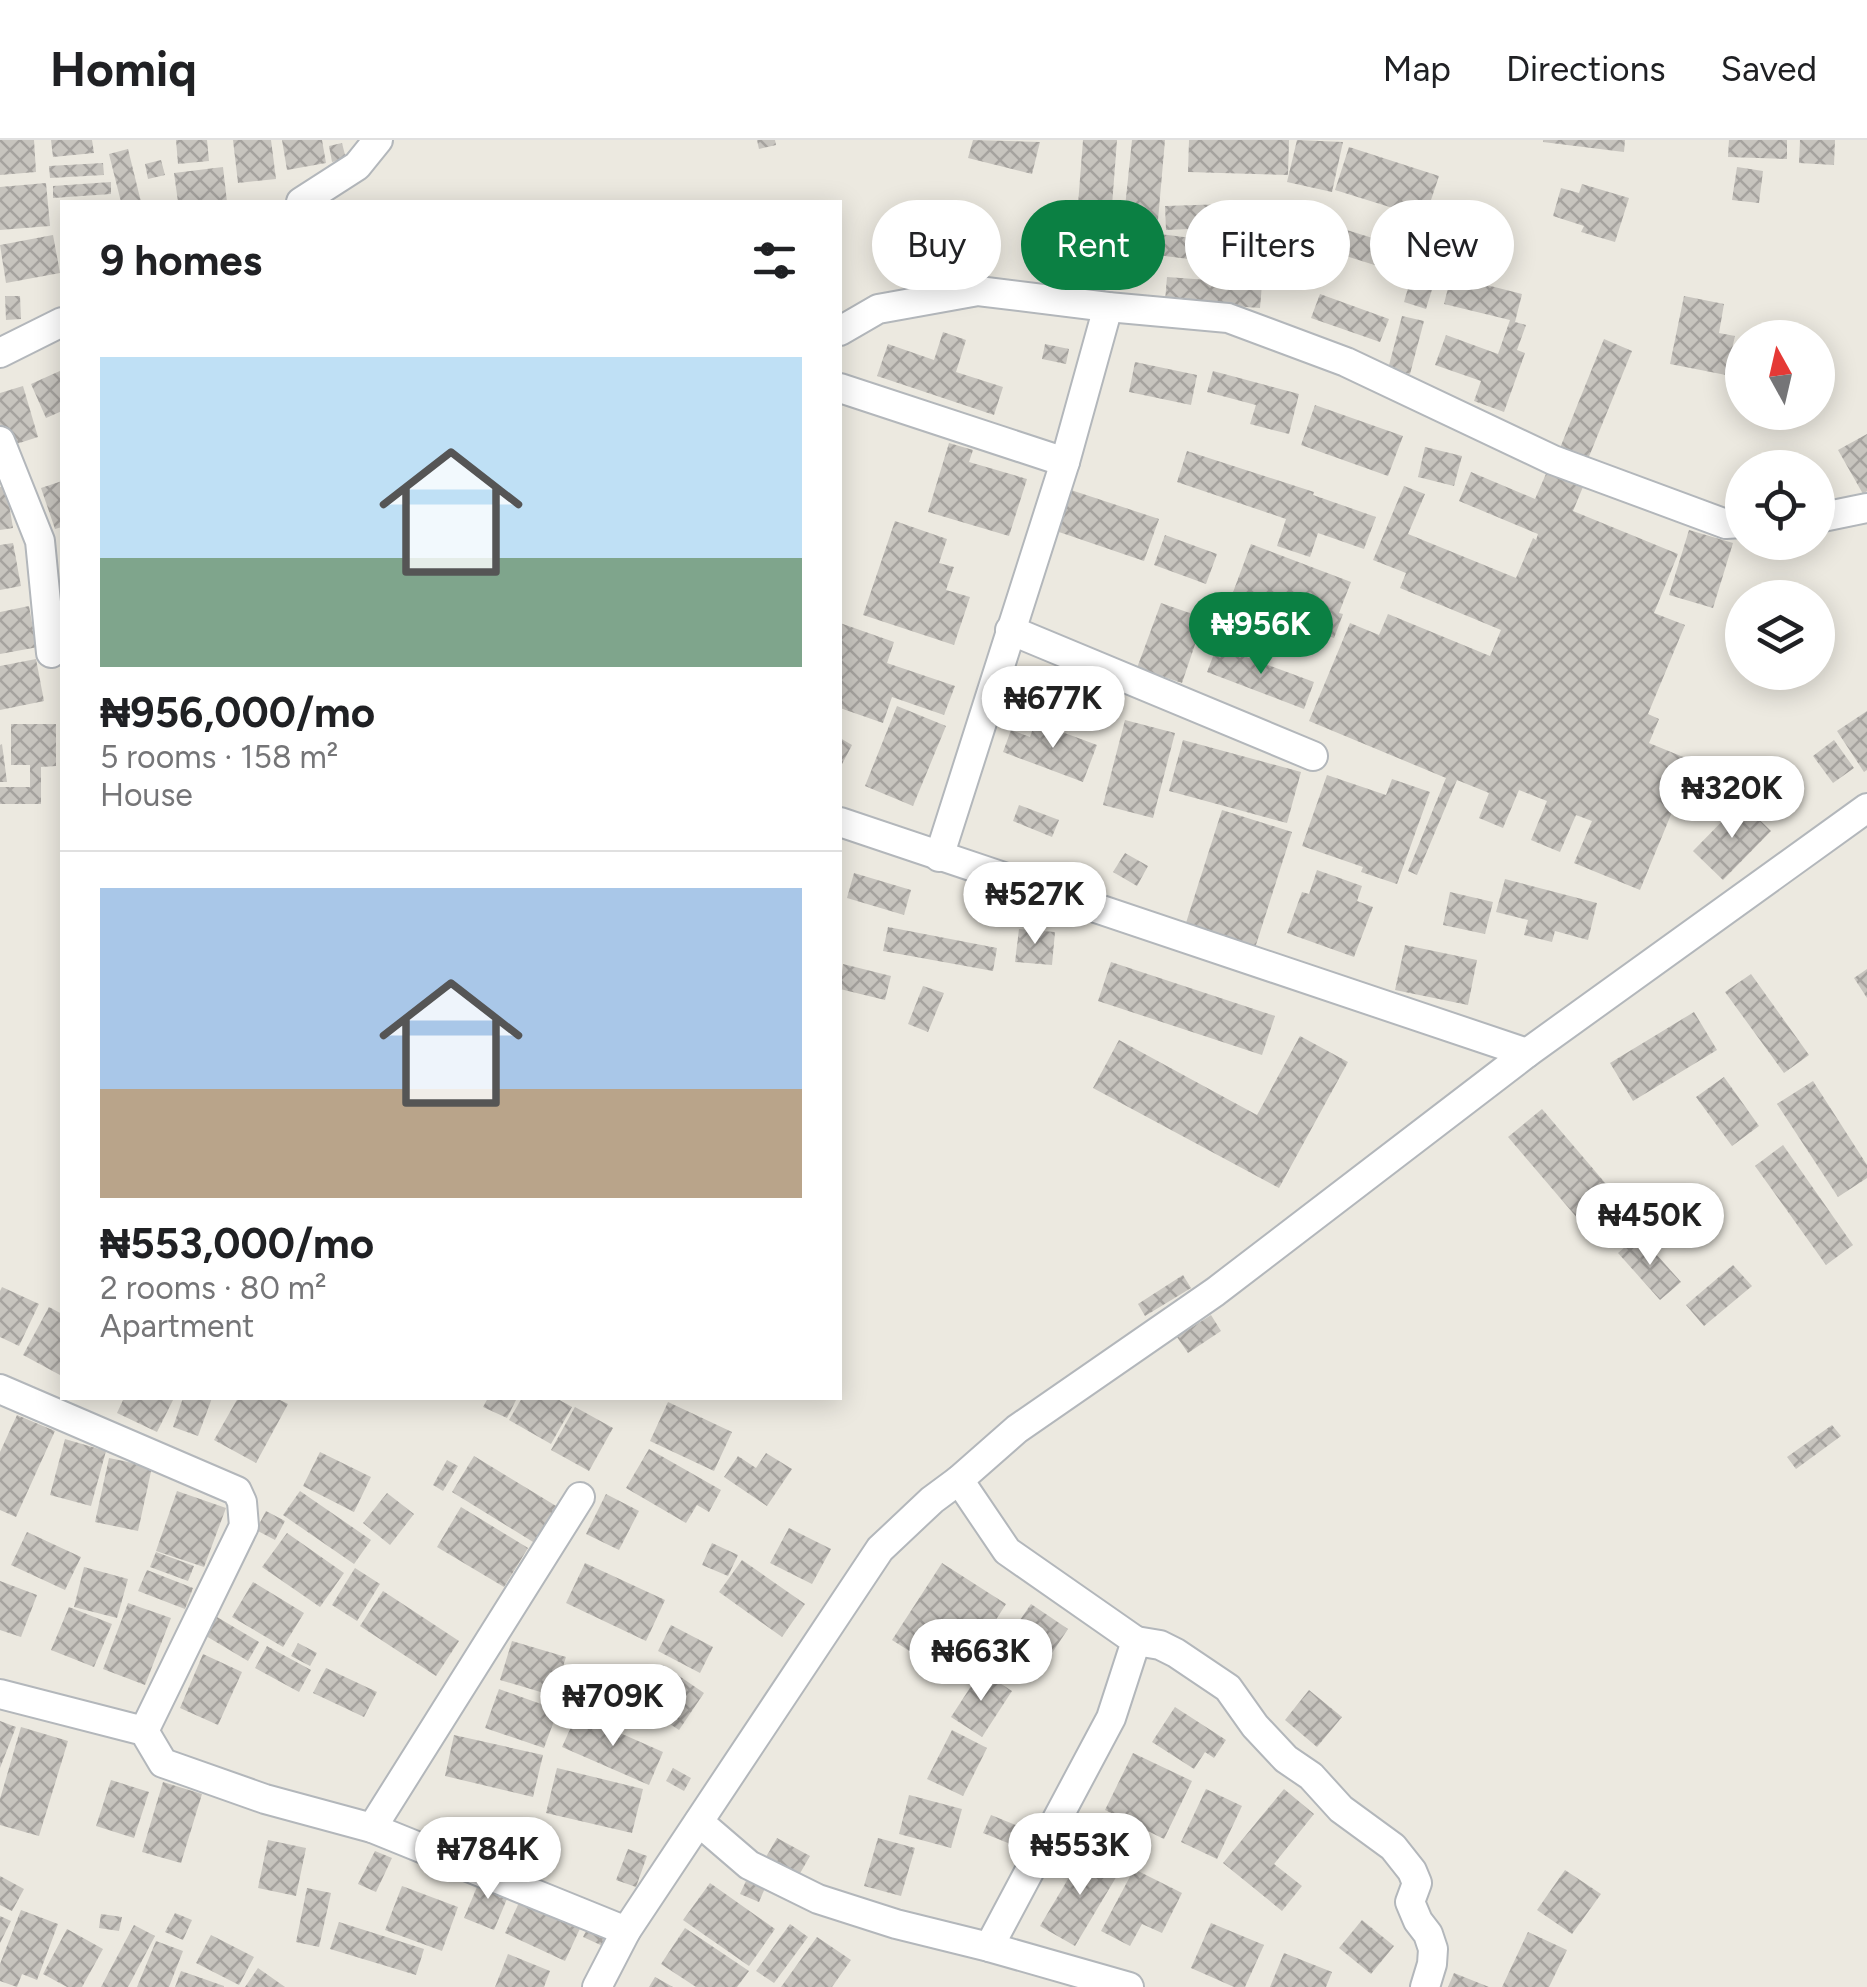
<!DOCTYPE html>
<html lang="en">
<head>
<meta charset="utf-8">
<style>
	body { margin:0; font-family:Figtree,sans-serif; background:#f6f6f6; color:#202124; height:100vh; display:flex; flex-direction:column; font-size:38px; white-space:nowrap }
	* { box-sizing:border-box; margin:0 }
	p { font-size:32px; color:#757577 }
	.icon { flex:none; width:55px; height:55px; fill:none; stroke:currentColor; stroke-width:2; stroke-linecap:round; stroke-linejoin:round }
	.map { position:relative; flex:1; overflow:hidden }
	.sheet { position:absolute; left:60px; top:60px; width:782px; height:1200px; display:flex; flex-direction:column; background:#fff; border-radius:0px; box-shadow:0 5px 25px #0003 }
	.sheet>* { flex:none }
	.top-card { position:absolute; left:872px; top:60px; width:842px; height:90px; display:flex; gap:20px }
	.needle { width:65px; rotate:352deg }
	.tools { position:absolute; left:1725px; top:180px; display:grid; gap:20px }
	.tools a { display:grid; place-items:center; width:110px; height:110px; border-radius:50%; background:#fff; box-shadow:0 5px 25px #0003; font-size:50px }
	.price { position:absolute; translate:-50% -85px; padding:0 22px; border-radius:35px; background:#fff; color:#222; font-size:32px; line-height:65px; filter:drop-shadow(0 2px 5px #0008) }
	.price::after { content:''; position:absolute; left:50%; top:60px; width:30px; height:22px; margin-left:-15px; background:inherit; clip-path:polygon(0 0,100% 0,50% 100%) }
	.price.current { background:#0b8043; color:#fff }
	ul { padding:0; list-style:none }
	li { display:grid; align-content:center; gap:20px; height:530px; padding:0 40px }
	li+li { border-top:2px solid #e0e0e0 }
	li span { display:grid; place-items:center; height:310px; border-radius:0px; color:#555 }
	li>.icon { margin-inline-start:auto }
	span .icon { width:180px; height:180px; fill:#fffc; stroke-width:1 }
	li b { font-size:42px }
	h2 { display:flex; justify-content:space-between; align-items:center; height:120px; padding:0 40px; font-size:42px }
	.pill { padding:0 35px; border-radius:45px; background:#fff; box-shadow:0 5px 25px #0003; font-size:35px; line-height:90px }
	.pill.current { background:#0b8043; color:#fff }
	header { display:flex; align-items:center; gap:60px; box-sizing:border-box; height:140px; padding:0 50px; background:#fff; border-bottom:2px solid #e0e0e0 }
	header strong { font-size:48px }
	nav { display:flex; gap:55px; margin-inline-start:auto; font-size:35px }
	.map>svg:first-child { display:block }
	.building { fill:url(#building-cross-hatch) }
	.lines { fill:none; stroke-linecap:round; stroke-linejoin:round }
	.street-casing { stroke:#b3b7bb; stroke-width:32 }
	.street { stroke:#fff; stroke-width:28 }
</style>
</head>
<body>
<header>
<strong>Homiq</strong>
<nav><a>Map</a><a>Directions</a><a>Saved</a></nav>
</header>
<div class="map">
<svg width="1867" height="1847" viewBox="0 0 1867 1847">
	<defs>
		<pattern id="building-cross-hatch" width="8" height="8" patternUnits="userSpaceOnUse" patternTransform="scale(2.5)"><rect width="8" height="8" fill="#c7c4be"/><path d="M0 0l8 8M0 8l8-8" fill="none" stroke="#a5a29e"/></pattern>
	</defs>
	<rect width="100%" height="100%" fill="#ece9e0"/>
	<g class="building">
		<polygon points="0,0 34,0 36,32 0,35"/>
		<polygon points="51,0 92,0 94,13 53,17"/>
		<polygon points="176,0 207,0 209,21 178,24"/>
		<polygon points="233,0 271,0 276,39 238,43"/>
		<polygon points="282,0 322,0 326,23 287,30"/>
		<polygon points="757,0 775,0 776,5 759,9"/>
		<polygon points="973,0 1040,2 1032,34 968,18"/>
		<polygon points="1083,0 1117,0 1105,157 1071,155"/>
		<polygon points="1132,0 1165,0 1158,80 1124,77"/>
		<polygon points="1189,0 1289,0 1288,35 1188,32"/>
		<polygon points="1297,0 1343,2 1332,52 1287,42"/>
		<polygon points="1543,0 1625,0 1624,12 1543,2"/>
		<polygon points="1729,0 1787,0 1787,19 1728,17"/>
		<polygon points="1800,0 1835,0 1834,25 1799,23"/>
		<polygon points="342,3 346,19 332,22 329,6"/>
		<polygon points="1349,7 1439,36 1425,78 1335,50"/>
		<polygon points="128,9 141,62 121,62 109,14"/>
		<polygon points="161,20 165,35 148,39 145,24"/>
		<polygon points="103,23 104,35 50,38 49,26"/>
		<polygon points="223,27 227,62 178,62 174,33"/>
		<polygon points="1737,27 1763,31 1759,63 1732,60"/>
		<polygon points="111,42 111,54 53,58 53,46"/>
		<polygon points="46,43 50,86 0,90 0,47"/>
		<polygon points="1582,44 1629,58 1615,102 1581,92 1584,86 1553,76 1561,48 1579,53"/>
		<polygon points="1258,63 1259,86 1166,90 1165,66"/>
		<polygon points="1337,87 1408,109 1400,133 1330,111"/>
		<polygon points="1143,92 1200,99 1197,120 1140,113"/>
		<polygon points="53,95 60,133 6,143 0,105"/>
		<polygon points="1419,110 1442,117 1426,169 1404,162"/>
		<polygon points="1451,136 1522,154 1515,182 1526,185 1517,210 1525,213 1504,272 1474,261 1481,241 1435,225 1446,195 1498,214 1510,180 1444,164"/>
		<polygon points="1167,137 1262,144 1260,168 1165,161"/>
		<polygon points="1320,154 1389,179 1380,202 1311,178"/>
		<polygon points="5,156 20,156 21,179 6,180"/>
		<polygon points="1684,156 1724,164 1719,193 1735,196 1726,235 1670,224"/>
		<polygon points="1402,176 1424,181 1410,234 1388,229"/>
		<polygon points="943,192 966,200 956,232 1003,247 994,275 877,236 888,204 934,220"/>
		<polygon points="1604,199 1632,211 1588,319 1560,308"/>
		<polygon points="1045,204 1069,209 1066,224 1042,219"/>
		<polygon points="1135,222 1197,235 1191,265 1129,252"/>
		<polygon points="62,230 62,271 46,278 31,244"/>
		<polygon points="1213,231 1299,254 1289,294 1250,284 1256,265 1207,252"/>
		<polygon points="23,246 38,297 7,307 0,284 0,253"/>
		<polygon points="1315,265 1403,296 1388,336 1301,305"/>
		<polygon points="1867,294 1867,351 1863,354 1838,310"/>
		<polygon points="949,303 973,310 969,322 1027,339 1009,396 928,372"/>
		<polygon points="1425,307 1462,316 1454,346 1418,337"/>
		<polygon points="1187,311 1314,352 1313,355 1376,377 1364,409 1318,393 1310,417 1277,406 1286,379 1177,342"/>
		<polygon points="1549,327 1585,342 1573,371 1678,414 1654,473 1685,485 1648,574 1659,579 1649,603 1693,621 1640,750 1574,723 1592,681 1576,675 1560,712 1531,700 1547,661 1519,650 1503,688 1479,678 1489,653 1457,640 1417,735 1408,731 1446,638 1309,581 1350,483 1379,495 1388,474 1490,516 1501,490 1400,448 1406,433 1373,420 1404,346 1425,354 1408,394 1516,438 1533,398 1536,400 1538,394 1459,361 1471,332 1535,359"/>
		<polygon points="62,341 62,387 55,389 41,348"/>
		<polygon points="6,346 13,388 0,390 0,347"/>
		<polygon points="1071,350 1159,379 1144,421 1056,391"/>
		<polygon points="895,381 947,399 939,423 954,427 946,450 970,457 954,505 863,475"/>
		<polygon points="1689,390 1733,403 1713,468 1669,455"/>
		<polygon points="1165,395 1217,414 1206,444 1154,425"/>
		<polygon points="13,403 21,446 0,450 0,405"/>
		<polygon points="1251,404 1351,442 1339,473 1343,474 1334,498 1307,488 1300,509 1265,495 1275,471 1232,455"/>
		<polygon points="1161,463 1204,478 1182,543 1137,528"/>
		<polygon points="29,466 33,488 46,486 49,505 0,514 0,472"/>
		<polygon points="840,483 894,502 887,523 955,546 944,575 892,557 883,583 840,568"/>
		<polygon points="1217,506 1314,542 1304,569 1207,532"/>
		<polygon points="36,519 44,561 0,570 0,526"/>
		<polygon points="897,566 946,586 913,666 865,646"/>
		<polygon points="1867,571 1867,630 1864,632 1837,591"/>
		<polygon points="1125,580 1175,593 1153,678 1103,665"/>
		<polygon points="1035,582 1097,605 1083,642 1003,612 1011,590 1030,597"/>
		<polygon points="11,584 56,584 56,626 41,627 41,664 0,664 0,647 30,647 30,625 11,625"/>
		<polygon points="840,598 852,605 840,628"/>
		<polygon points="1183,600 1301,632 1287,683 1169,651"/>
		<polygon points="1834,600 1854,628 1833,643 1813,616"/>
		<polygon points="2,604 7,642 0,642 0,605"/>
		<polygon points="1327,635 1386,655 1392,639 1430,652 1397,744 1361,732 1363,727 1302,706"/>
		<polygon points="1741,662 1771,691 1723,740 1693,711"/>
		<polygon points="1019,665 1059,680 1052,697 1013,681"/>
		<polygon points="1222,670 1292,692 1255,808 1185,786"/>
		<polygon points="1125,713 1148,726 1137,746 1113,732"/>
		<polygon points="1317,730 1362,746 1357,761 1373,767 1354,817 1287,793 1302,752 1309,754"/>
		<polygon points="854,733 911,750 904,775 847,758"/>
		<polygon points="1505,739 1597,763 1588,800 1555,791 1552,802 1524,795 1528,780 1496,772"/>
		<polygon points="1450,752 1493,762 1485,794 1443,785"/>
		<polygon points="888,787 997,808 993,831 883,811"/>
		<polygon points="1019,789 1055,792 1052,825 1015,822"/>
		<polygon points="1405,805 1477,820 1468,865 1395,850"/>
		<polygon points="1111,822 1275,876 1262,915 1098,861"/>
		<polygon points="843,824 891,836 885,860 840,849"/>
		<polygon points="1867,829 1867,858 1854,838"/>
		<polygon points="1751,834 1809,915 1784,933 1725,852"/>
		<polygon points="923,846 944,853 928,892 908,884"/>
		<polygon points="1694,872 1717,910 1633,961 1610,923"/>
		<polygon points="1300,896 1348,922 1279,1048 1093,948 1119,900 1257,975"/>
		<polygon points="1724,937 1759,986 1732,1006 1696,957"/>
		<polygon points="1813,941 1867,1025 1867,1038 1838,1057 1777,964"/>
		<polygon points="1542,969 1636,1079 1602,1107 1508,997"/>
		<polygon points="1783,1005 1853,1105 1826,1125 1755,1026"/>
		<polygon points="1639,1095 1681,1142 1660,1160 1618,1113"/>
		<polygon points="1733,1125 1752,1146 1704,1186 1686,1165"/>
		<polygon points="1183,1135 1191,1148 1145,1176 1138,1164"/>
		<polygon points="2,1147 39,1164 19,1206 0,1197 0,1151"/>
		<polygon points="49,1167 62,1174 62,1232 60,1235 23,1215"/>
		<polygon points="1211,1175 1221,1191 1188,1213 1177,1197"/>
		<polygon points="124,1258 174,1258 157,1292 117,1273"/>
		<polygon points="183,1258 212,1258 198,1296 173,1287"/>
		<polygon points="238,1258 276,1258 288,1264 256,1323 214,1300"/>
		<polygon points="488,1258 517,1258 507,1278 483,1267"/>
		<polygon points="522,1258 556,1258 572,1267 551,1304 509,1280"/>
		<polygon points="668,1262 732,1292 714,1331 650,1301"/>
		<polygon points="575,1267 613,1288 589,1331 551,1310"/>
		<polygon points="17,1275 55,1291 16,1377 0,1370 0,1312"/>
		<polygon points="1832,1285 1841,1296 1796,1329 1787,1317"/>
		<polygon points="65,1299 106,1311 91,1366 50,1355"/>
		<polygon points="649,1309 721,1350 709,1372 697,1365 686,1383 626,1348"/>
		<polygon points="320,1312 371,1337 354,1372 303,1346"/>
		<polygon points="766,1313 792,1329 767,1366 724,1337 738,1316 756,1328"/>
		<polygon points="474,1316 561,1369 538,1405 452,1352"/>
		<polygon points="109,1318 152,1327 138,1391 95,1382"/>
		<polygon points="447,1320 458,1326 443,1351 433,1345"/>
		<polygon points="177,1351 226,1368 204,1427 156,1411"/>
		<polygon points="300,1351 371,1400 354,1424 283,1375"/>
		<polygon points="387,1353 414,1374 390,1405 363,1383"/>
		<polygon points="606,1354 639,1371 619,1410 586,1394"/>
		<polygon points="461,1367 528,1408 504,1447 437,1407"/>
		<polygon points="266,1371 285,1381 275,1400 256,1390"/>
		<polygon points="789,1388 831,1409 812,1444 770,1423"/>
		<polygon points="27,1392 81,1417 65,1450 11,1425"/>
		<polygon points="287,1393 344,1433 320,1467 262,1427"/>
		<polygon points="712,1403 738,1415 728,1436 702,1425"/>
		<polygon points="156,1412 194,1426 188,1441 150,1427"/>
		<polygon points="742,1420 805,1464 782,1497 719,1452"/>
		<polygon points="585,1423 665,1460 646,1501 566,1463"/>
		<polygon points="942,1423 1006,1464 957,1541 892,1500"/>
		<polygon points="84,1427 128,1439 117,1478 74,1467"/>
		<polygon points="355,1428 380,1444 357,1481 332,1465"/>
		<polygon points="147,1430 193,1448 185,1469 138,1451"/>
		<polygon points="0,1441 37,1455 21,1497 0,1490"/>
		<polygon points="253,1442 304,1473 283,1507 232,1477"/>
		<polygon points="383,1451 459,1501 436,1536 360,1486"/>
		<polygon points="128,1463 171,1478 145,1545 103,1529"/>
		<polygon points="1031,1464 1068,1489 1034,1540 996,1515"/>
		<polygon points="69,1467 112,1484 94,1527 51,1510"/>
		<polygon points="217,1477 259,1502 248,1521 206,1496"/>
		<polygon points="671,1485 713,1507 700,1533 658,1511"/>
		<polygon points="512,1501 566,1517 554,1556 500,1540"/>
		<polygon points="298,1503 317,1513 310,1526 291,1516"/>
		<polygon points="267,1506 311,1530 299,1552 255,1528"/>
		<polygon points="203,1514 242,1532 218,1585 180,1568"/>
		<polygon points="663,1525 704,1553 679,1590 637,1562"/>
		<polygon points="326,1528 377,1552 364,1577 313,1553"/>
		<polygon points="981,1531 1012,1551 982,1597 951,1577"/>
		<polygon points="499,1549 558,1570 544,1608 485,1588"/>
		<polygon points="1309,1550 1342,1577 1317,1607 1285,1580"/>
		<polygon points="1175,1567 1226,1600 1214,1618 1205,1612 1194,1629 1152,1602"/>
		<polygon points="577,1574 663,1612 649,1645 562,1607"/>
		<polygon points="0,1581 16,1587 0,1628"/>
		<polygon points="21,1587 68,1601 39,1696 0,1685 0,1659"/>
		<polygon points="952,1590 987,1608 963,1656 927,1639"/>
		<polygon points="454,1595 543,1615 533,1657 445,1636"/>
		<polygon points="1133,1613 1192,1641 1164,1699 1105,1670"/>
		<polygon points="557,1628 643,1649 632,1693 546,1673"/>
		<polygon points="673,1628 691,1638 684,1651 666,1641"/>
		<polygon points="111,1640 149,1652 134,1698 96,1686"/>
		<polygon points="163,1642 202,1654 181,1723 142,1712"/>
		<polygon points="1206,1649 1242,1666 1217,1719 1181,1702"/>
		<polygon points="1284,1649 1314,1674 1274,1724 1302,1746 1282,1771 1223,1723"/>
		<polygon points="909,1655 962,1669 951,1708 899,1694"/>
		<polygon points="991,1675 1030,1691 1023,1709 983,1693"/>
		<polygon points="777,1698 810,1716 795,1742 762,1724"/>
		<polygon points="878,1698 915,1708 901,1756 864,1746"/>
		<polygon points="268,1700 306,1708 296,1756 258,1748"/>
		<polygon points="628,1709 647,1716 636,1747 616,1740"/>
		<polygon points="1086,1709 1121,1729 1075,1806 1040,1786"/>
		<polygon points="375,1711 392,1718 376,1752 358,1744"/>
		<polygon points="1134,1729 1182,1753 1162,1793 1142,1784 1130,1806 1101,1791"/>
		<polygon points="1565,1730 1601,1754 1572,1794 1537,1770"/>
		<polygon points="482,1735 512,1747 494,1790 464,1778"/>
		<polygon points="0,1736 24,1749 12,1771 0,1765"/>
		<polygon points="746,1741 765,1748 759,1762 740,1754"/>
		<polygon points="710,1743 775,1789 749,1826 683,1780"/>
		<polygon points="402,1746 458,1767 442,1811 385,1790"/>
		<polygon points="307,1748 331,1753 319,1807 296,1802"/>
		<polygon points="523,1754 583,1782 565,1821 505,1793"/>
		<polygon points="21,1770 58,1784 37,1840 22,1834 17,1847 0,1841 0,1824"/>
		<polygon points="175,1773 192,1780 183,1800 165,1792"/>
		<polygon points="101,1774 122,1777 119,1791 99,1788"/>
		<polygon points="0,1776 11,1781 0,1803"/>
		<polygon points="1362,1780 1394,1806 1371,1834 1339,1808"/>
		<polygon points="591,1781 613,1791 605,1807 583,1797"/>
		<polygon points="339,1782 424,1809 416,1835 330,1809"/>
		<polygon points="1211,1783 1264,1805 1245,1847 1234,1847 1191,1828"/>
		<polygon points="790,1784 808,1797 774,1843 756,1831"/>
		<polygon points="134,1785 155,1796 128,1847 101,1847"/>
		<polygon points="685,1788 749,1831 737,1847 696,1847 661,1824"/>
		<polygon points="67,1789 103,1809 82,1847 67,1847 43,1834"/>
		<polygon points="1528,1792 1567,1810 1549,1847 1502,1847"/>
		<polygon points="211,1795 254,1817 239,1845 196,1823"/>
		<polygon points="817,1797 851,1820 832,1847 781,1847"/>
		<polygon points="156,1801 183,1811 169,1847 137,1847"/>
		<polygon points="1284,1813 1332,1832 1326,1847 1270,1847"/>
		<polygon points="508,1814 550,1831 544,1847 495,1847"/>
		<polygon points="258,1828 285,1847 245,1847"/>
		<polygon points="181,1831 224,1846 224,1847 175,1847"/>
		<polygon points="1454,1833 1489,1847 1448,1847"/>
		<polygon points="655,1837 673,1847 649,1847"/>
	</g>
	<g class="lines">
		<g class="street-casing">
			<g id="street">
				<polyline points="301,62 357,26 378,0"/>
				<polyline points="840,191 878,169 978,151 1108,167 1228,178 1346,222 1553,320 1726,384 1742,383"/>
				<polyline points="0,213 62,182"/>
				<polyline points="840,248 1065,322"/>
				<polyline points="0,301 40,401 51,513"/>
				<polyline points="1818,378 1867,368"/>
				<polyline points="1010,490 1313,616"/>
				<polyline points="840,682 1527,913"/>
				<polyline points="939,717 1065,322 1108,167"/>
				<polyline points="0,1249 237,1351 242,1362 244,1386 144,1591"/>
				<polyline points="959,1340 1007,1411 1136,1501 1111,1578 989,1807"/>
				<polyline points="1136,1501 1160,1505 1176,1513 1228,1548 1255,1586 1286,1619 1311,1636 1341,1669 1393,1707 1412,1731 1417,1743 1410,1762 1418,1781 1428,1794 1433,1809 1432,1824 1425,1847"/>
				<polyline points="0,1554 144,1591 163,1623 265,1659 372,1688 626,1791"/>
				<polyline points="699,1682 749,1725 818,1759 896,1784 989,1807 1129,1847"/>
				<polyline points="372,1688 580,1357"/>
				<polyline points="597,1847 626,1791 880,1409 932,1360 959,1340 1017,1289 1215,1152 1527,913 1867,668"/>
			</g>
		</g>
		<use href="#street" class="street"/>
	</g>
</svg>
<div class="tools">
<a><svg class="needle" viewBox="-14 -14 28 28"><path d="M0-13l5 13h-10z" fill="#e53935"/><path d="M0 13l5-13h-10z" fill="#757577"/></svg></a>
<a><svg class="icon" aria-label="locate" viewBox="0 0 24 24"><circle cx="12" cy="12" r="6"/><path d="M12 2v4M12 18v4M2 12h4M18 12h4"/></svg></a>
<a><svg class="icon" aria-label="layers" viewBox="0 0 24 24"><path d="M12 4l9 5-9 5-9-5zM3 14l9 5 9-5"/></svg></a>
</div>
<b class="price current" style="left:1261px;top:537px">₦956K</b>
<b class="price" style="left:1053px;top:611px">₦677K</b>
<b class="price" style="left:1732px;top:701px">₦320K</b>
<b class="price" style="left:1035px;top:807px">₦527K</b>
<b class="price" style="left:1650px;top:1128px">₦450K</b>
<b class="price" style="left:981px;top:1564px">₦663K</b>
<b class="price" style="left:613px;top:1609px">₦709K</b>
<b class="price" style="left:1080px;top:1758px">₦553K</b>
<b class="price" style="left:488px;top:1762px">₦784K</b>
<div class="top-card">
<a class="pill">Buy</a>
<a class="pill current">Rent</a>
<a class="pill">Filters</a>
<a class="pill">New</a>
</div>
<section class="sheet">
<h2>9 homes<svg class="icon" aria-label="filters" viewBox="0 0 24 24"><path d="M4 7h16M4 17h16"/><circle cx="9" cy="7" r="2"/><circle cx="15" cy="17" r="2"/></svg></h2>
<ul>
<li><span style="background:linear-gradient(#bfe0f5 65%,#7fa58c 0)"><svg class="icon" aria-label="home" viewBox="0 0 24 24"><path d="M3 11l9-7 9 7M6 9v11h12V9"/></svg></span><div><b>₦956,000/mo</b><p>5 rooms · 158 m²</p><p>House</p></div></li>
<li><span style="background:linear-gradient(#a9c7e8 65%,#b9a48a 0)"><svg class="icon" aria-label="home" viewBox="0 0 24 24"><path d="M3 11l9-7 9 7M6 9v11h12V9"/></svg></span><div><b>₦553,000/mo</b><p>2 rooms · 80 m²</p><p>Apartment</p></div></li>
</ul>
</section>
</div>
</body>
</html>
